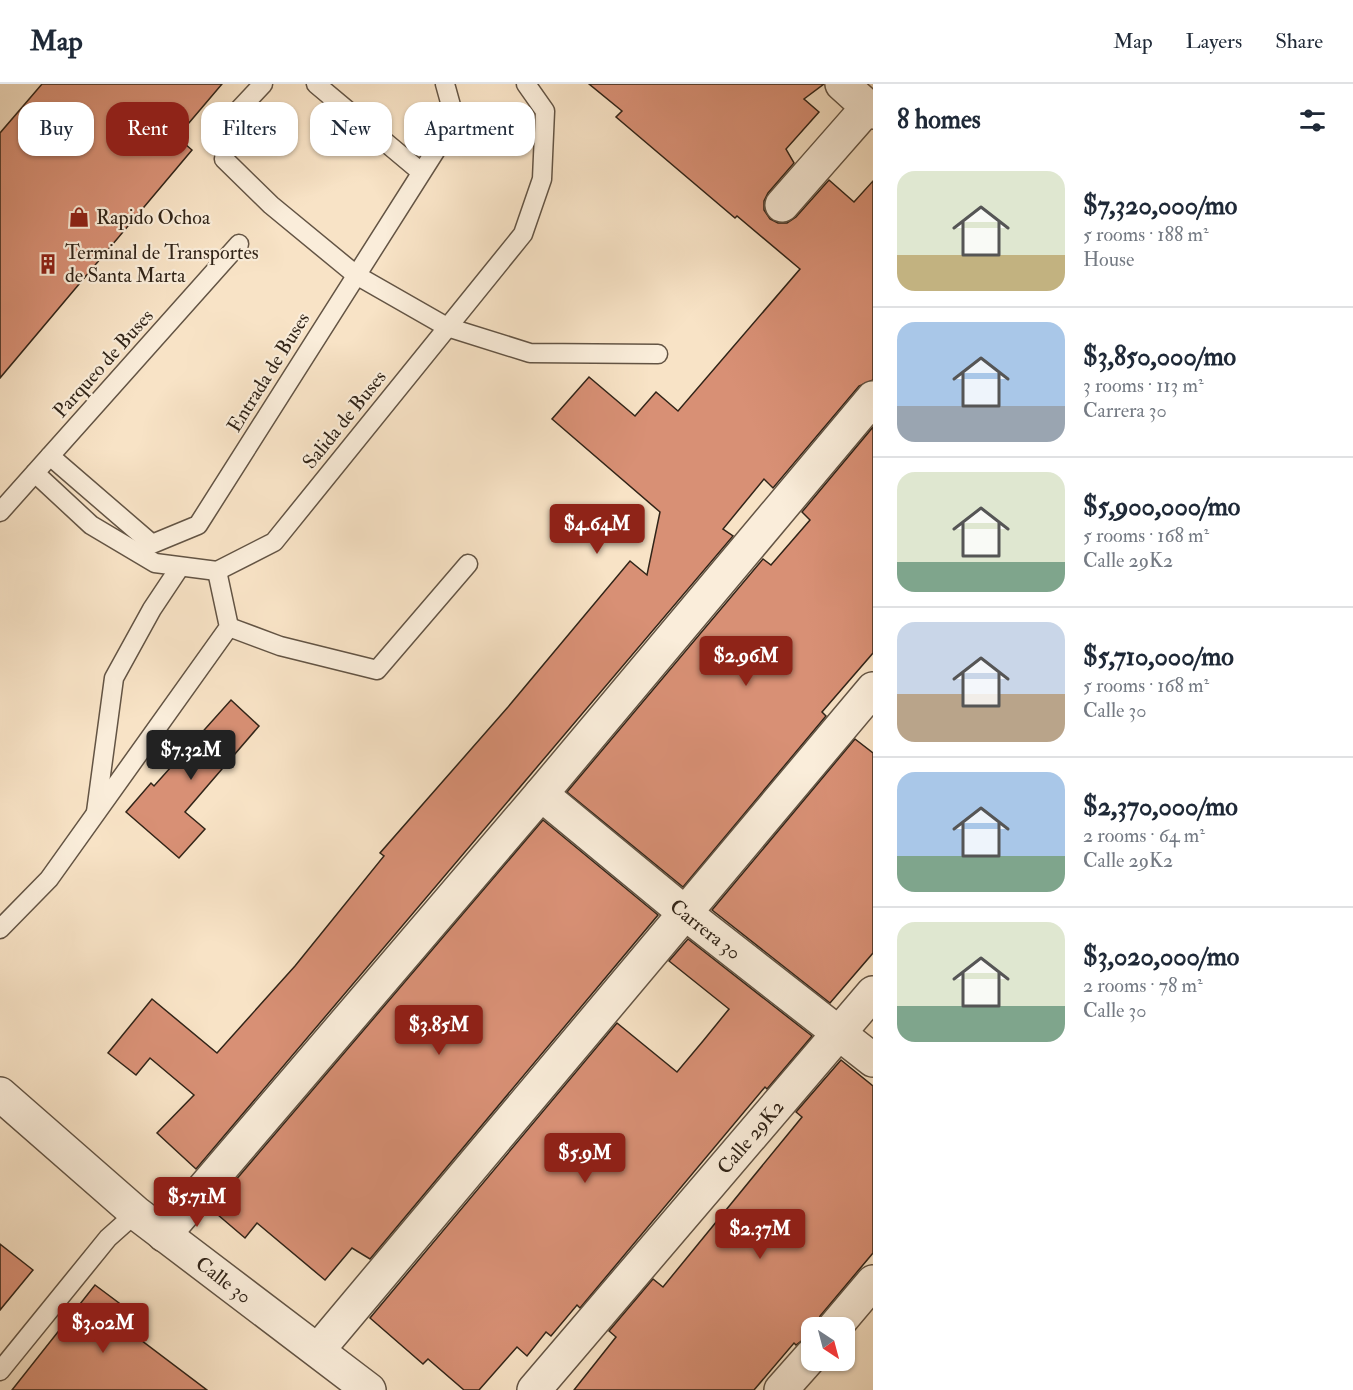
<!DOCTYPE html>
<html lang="en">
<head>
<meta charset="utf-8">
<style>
	body { margin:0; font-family:"IM FELL Double Pica",serif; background:#f2f2f3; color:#1f2937; height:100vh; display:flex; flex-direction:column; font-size:22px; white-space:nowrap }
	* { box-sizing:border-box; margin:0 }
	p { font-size:20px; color:#747a83 }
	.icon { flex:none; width:33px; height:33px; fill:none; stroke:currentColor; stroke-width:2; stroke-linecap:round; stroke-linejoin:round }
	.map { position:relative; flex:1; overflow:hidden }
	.details { display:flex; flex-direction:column; background:#fff; width:480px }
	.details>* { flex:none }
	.guide { position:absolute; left:18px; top:18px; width:570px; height:54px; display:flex; gap:12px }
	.needle { width:39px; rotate:144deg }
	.buttons { position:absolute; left:801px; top:1233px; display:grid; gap:12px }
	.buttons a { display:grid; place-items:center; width:54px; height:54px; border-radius:12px; background:#fff; box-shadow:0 2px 4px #0004; font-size:30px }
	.price { position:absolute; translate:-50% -51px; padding:0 14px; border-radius:6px; background:#8f2418; color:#fff; font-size:20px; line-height:39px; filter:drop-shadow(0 2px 3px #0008) }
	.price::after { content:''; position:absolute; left:50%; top:36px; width:18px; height:14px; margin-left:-9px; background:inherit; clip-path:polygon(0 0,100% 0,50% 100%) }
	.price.current { background:#222; color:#fff }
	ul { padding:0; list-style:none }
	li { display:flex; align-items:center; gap:18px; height:150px; padding:0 24px }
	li+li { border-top:2px solid #e0e1e3 }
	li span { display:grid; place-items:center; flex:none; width:168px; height:120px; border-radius:18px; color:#555 }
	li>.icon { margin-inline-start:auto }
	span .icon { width:72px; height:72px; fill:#fffc; stroke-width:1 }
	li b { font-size:26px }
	h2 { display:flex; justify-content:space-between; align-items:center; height:72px; padding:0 24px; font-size:26px }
	.chip { padding:0 21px; border-radius:18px; background:#fff; box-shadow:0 2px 4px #0004; font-size:21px; line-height:54px }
	.chip.current { background:#8f2418; color:#fff }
	header { display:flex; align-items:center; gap:36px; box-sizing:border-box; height:84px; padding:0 30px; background:#fff; border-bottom:2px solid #e0e1e3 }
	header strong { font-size:28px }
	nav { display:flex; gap:33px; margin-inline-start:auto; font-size:21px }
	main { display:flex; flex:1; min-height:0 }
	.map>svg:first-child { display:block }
	.building { fill:#d89075; stroke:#312418; stroke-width:1.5 }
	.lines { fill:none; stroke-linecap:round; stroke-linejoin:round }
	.service-casing { stroke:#635444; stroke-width:21 }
	.minor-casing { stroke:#635444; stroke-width:36 }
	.service { stroke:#faedda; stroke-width:18 }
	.minor { stroke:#faedda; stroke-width:33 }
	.labels { text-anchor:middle; stroke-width:4.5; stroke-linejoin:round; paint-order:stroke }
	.poi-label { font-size:20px; fill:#312418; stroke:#faedda; text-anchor:start }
	.street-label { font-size:20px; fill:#312418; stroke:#faedda }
</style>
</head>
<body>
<header>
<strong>Map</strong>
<nav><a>Map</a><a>Layers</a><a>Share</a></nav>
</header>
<main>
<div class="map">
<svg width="873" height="1306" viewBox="0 0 873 1306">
	<rect width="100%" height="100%" fill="#f8e3c6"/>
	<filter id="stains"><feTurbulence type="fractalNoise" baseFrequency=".00333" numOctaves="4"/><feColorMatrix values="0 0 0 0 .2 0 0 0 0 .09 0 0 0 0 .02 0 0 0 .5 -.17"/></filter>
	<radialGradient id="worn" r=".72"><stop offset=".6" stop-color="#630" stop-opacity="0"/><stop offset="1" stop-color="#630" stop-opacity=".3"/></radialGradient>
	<g class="building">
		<polygon points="42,0 222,0 177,53 192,66 0,294 0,49"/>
		<polygon points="589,0 824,0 804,15 819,28 786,65 794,79 768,109 764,117 764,126 770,135 778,139 787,139 796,133 829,96 854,118 873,97 873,296 859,302 773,404 764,395 723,445 733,452 196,1085 157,1049 194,1011 150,974 136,991 108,969 152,915 217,969 295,882 384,772 380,769 508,623 630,477 647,491 660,428 552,335 589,293 635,332 656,308 678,327 800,185 737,132 735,134 616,33 622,27"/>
		<polygon points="873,343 873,569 822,628 826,632 683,803 567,708 763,475 771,481 810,436 802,428"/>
		<polygon points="231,616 259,642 185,728 205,745 179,774 126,728 151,699 154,702"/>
		<polygon points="855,655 873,669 873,869 830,919 712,826"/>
		<polygon points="543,736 658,831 370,1175 352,1164 325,1196 257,1139 245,1154 211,1125"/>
		<polygon points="688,855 812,952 767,1005 765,1003 580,1224 577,1221 551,1252 546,1248 527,1272 517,1263 479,1306 464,1306 428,1275 423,1280 370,1234 617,939 677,988 703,957 729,925 669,877"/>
		<polygon points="841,976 873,1002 873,1169 820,1232 816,1244 812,1244 812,1249 796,1261 794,1259 754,1306 574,1306 616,1253 609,1247 653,1195 663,1203 802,1033 796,1028"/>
		<polygon points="0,1160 33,1186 0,1226"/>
		<polygon points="95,1201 147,1240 137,1253 207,1306 12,1306"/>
	</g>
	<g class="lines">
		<g class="service-casing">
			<g id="service">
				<polyline points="263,0 235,30 224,75 271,121 356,191 447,243 530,269 658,270"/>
				<polyline points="316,0 421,88"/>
				<polyline points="50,372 152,460 198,441 455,36 445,0"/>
				<polyline points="35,389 91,441 155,479 217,487 274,458 523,150 542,95 545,27 526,0"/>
				<polyline points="0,428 239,160"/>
				<polyline points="229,543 280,562 377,586 468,480"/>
				<polyline points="96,728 114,594 152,525 180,483"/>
				<polyline points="0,845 49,795 229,543 217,487"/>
				<polyline points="0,1287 108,1154 136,1129"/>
			</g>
		</g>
		<g class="minor-casing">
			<g id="minor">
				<polyline points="842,0 873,28"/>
				<polyline points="782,121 868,23"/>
				<path id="s1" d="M541 710 685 829 873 976"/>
				<path id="s2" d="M0 1010 136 1129 369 1306"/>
				<polyline points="164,1151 541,710 873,314"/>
				<polyline points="834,1244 873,1198"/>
				<polyline points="318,1266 873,605"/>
				<path id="s3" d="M534 1306 873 909"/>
				<polyline points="781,1306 812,1271"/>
			</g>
		</g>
		<use href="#service" class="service"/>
		<use href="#minor" class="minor"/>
	</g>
	<defs>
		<g id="shop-bare" transform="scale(1.62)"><path d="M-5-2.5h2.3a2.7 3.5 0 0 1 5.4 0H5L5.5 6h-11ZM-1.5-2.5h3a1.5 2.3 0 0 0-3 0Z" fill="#8f2418" stroke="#faedda" stroke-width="2.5" paint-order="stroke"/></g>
		<g id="building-bare" transform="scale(1.62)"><path d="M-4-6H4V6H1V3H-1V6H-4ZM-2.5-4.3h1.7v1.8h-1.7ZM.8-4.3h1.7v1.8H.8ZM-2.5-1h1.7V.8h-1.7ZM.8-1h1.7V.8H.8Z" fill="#8f2418" stroke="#faedda" stroke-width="2.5" paint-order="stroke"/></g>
	</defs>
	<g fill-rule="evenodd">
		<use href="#shop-bare" x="79" y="133"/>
		<use href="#building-bare" x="48" y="180"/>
	</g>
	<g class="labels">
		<g class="poi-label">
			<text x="96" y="140">Rapido Ochoa</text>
			<text x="65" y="175">Terminal de Transportes<tspan x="65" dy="23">de Santa Marta</tspan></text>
		</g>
		<g class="street-label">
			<text transform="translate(103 279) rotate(-48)" y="7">Parqueo de Buses</text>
			<text transform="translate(268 288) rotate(-58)" y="7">Entrada de Buses</text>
			<text transform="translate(344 335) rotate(-51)" y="7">Salida de Buses</text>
			<text dy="7" stroke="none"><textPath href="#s1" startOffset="213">Carrera 30</textPath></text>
			<text dy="7" stroke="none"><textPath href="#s3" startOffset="333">Calle 29K2</textPath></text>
			<text dy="7" stroke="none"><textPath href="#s2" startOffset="291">Calle 30</textPath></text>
		</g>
	</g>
	<rect width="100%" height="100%" filter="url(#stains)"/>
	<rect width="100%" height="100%" fill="url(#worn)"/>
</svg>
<div class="buttons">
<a><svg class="needle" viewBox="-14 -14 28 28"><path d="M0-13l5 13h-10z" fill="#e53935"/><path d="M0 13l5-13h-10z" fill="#747a83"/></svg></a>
</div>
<b class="price" style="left:597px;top:471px">$4.64M</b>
<b class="price" style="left:746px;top:603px">$2.96M</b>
<b class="price current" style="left:191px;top:697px">$7.32M</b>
<b class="price" style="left:439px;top:972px">$3.85M</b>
<b class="price" style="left:585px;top:1100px">$5.9M</b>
<b class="price" style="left:197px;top:1144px">$5.71M</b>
<b class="price" style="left:760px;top:1176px">$2.37M</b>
<b class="price" style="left:103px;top:1270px">$3.02M</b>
<div class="guide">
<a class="chip">Buy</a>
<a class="chip current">Rent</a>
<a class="chip">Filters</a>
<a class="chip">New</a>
<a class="chip">Apartment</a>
</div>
</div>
<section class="details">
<h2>8 homes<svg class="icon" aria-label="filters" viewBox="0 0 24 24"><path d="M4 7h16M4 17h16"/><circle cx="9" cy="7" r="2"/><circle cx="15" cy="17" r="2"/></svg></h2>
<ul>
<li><span style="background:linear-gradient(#dfe7d0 70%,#c2b280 0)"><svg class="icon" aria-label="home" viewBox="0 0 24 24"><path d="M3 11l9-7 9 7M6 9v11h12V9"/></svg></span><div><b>$7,320,000/mo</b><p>5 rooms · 188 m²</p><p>House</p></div></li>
<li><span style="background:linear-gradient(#a9c7e8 70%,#9aa5b1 0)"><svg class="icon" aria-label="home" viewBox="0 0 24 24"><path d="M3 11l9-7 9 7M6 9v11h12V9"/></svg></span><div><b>$3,850,000/mo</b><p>3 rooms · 113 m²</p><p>Carrera 30</p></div></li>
<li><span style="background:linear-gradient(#dfe7d0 75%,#7fa58c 0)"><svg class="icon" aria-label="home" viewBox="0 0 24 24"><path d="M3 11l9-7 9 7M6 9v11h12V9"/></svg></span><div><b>$5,900,000/mo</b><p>5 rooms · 168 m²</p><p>Calle 29K2</p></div></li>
<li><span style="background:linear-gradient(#c9d6e8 60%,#b9a48a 0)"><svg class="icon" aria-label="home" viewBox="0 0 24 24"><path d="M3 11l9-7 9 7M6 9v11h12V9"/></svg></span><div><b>$5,710,000/mo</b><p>5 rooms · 168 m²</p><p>Calle 30</p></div></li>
<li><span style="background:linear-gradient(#a9c7e8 70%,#7fa58c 0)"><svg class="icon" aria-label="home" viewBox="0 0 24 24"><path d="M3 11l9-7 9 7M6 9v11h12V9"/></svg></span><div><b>$2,370,000/mo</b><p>2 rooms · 64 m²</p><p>Calle 29K2</p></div></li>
<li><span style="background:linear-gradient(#dfe7d0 70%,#7fa58c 0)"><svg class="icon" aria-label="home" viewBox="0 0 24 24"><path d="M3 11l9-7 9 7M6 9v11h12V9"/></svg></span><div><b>$3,020,000/mo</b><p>2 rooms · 78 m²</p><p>Calle 30</p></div></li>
</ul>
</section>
</main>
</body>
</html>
